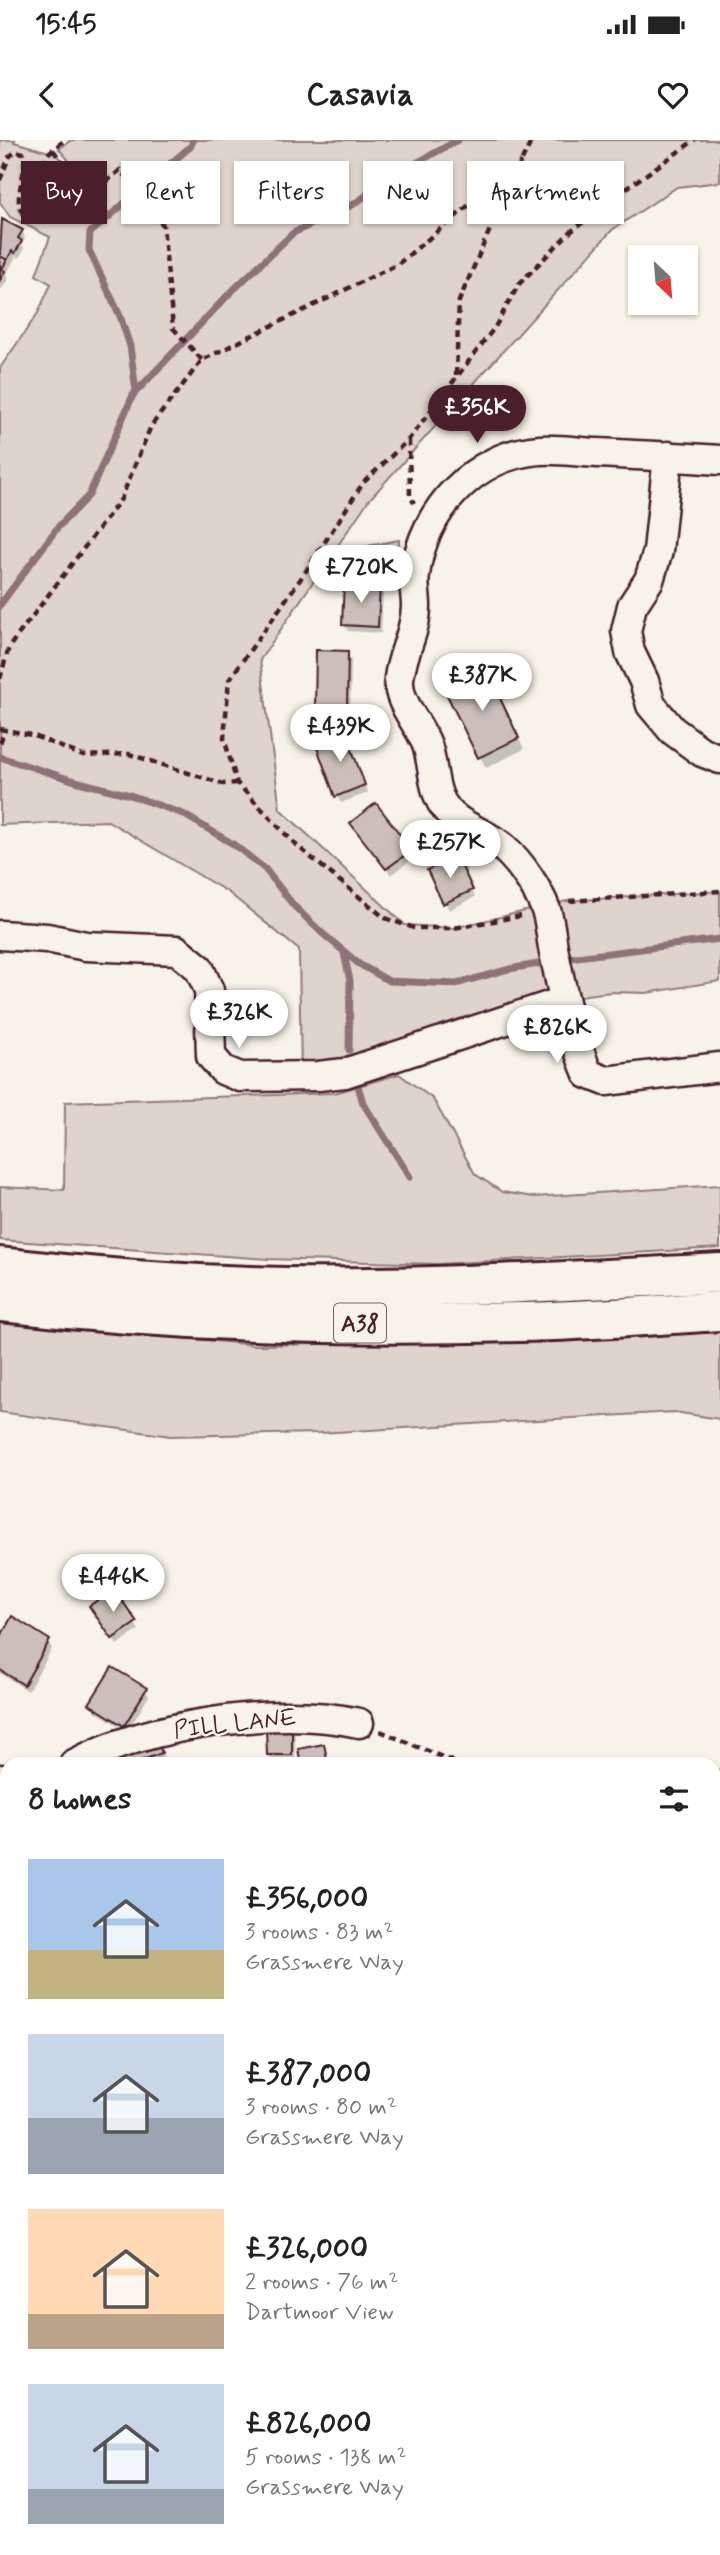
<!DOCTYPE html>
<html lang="en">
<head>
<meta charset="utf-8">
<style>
	body { margin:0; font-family:Mynerve,sans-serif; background:#f6f6f6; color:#222; height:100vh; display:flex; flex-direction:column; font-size:26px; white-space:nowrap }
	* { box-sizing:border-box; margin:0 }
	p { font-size:23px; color:#767676 }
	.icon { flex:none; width:38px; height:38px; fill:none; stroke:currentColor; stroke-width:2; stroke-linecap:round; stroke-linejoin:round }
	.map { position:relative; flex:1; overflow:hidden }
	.panel { position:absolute; left:0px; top:1617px; width:721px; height:798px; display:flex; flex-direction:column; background:#fff; border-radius:21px 21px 0 0; box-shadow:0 2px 5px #0004 }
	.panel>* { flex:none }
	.hud { position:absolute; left:21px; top:21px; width:679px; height:63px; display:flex; gap:14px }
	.needle { width:46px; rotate:154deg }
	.tools { position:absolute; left:628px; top:105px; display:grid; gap:14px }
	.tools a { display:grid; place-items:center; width:70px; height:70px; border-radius:0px; background:#fff; box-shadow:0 2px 5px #0004; font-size:35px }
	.price { position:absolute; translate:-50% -60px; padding:0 16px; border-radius:24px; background:#fff; color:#222; font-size:23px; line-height:46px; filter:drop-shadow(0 2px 4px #0008) }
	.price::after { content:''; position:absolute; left:50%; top:42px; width:21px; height:16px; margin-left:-10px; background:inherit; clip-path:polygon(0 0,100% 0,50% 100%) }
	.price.on { background:#4a1f2b; color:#fff }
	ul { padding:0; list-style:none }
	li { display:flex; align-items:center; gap:21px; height:175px; padding:0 28px }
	li span { display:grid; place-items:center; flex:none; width:196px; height:140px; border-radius:0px; color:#555 }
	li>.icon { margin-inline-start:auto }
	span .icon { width:84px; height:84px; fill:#fffc; stroke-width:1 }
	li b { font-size:30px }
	h2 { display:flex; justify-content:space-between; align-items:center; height:84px; padding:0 28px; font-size:30px }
	.tag { padding:0 24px; border-radius:0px; background:#fff; box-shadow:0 2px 5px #0004; font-size:24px; line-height:63px }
	.tag.on { background:#4a1f2b; color:#fff }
	.status { display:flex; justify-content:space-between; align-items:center; height:49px; padding:0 35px; background:#fff; direction:ltr }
	.status svg { height:19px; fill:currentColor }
	header { display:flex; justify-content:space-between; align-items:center; height:91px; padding:0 28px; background:#fff; font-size:32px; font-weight:700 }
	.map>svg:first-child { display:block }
	.green { fill:#ded4cc; stroke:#947a7c; stroke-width:2 }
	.shadow { fill:#0003 }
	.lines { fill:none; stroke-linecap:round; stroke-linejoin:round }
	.stream { stroke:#8e7275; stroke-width:7 }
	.building { fill:#ccbfb9; stroke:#4a1f2b; stroke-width:2 }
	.service-casing { stroke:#4a1f2b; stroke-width:19 }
	.minor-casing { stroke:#4a1f2b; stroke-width:33 }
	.trunk-casing { stroke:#4a1f2b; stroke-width:44 }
	.path { stroke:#4a1f2b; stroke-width:4.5; stroke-dasharray:7 5; stroke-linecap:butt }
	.service { stroke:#f7f3e8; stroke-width:14 }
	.minor { stroke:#f7f3e8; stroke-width:28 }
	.trunk { stroke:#f7f3e8; stroke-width:38 }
	.labels { text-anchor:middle; stroke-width:5; stroke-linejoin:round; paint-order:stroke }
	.shield { fill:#f7f3e8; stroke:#7e5f64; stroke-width:2 }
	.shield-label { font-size:23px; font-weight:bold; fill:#4a1f2b }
	.street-label { font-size:24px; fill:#4a1f2b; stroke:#f7f3e8 }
</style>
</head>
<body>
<div class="status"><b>15:45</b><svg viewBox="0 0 49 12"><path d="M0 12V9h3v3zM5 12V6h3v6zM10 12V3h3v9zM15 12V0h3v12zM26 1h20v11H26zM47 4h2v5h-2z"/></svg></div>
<header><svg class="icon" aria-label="back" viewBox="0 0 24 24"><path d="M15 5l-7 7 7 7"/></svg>Casavia<svg class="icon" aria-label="heart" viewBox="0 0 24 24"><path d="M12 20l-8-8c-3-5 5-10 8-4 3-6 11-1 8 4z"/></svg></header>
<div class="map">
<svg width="720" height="2415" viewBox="0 0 720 2415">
	<rect width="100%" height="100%" fill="#f7f3e8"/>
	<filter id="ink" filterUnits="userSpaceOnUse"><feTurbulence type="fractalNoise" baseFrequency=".0143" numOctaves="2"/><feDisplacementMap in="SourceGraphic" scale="14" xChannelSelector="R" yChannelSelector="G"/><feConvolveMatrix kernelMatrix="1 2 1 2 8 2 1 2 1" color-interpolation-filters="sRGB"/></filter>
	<g filter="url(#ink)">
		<g class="green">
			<polygon points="0,0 15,0 14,2 49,12 53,10 76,38 81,35 59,9 71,0 720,0 720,42 677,47 612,90 368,361 260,520 280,669 405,785 454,788 567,761 720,751 720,841 646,853 612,852 586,855 301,937 299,810 229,753 108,681 0,685 0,228 38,173 51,144 36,135 50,97 10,77 0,62"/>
			<polygon points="399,400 399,428 367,426 353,409"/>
			<polygon points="399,934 433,959 475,1034 502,1052 534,1057 720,1045 720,1108 438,1124 268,1119 0,1100 0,1047 64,1050 65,962 335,953"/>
			<polygon points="0,1180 256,1205 575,1200 720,1190 720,1279 674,1272 319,1293 170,1296 0,1272"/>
			<polygon points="714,1630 720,1630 720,2415 0,2415 0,2233 7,2228 7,2408 714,2408"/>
		</g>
		<g class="shadow">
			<polygon points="2,81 22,91 25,98 22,104 24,109 19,118 16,116 6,135 8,139 2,149 0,147 0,85"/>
			<polygon points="379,447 383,454 381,493 348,491 344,484"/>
			<polygon points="347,513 351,520 350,575 320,574 316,568"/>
			<polygon points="491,541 524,609 486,628 447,550"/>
			<polygon points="348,600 368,653 341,663 337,656"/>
			<polygon points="356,690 410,711 414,718 391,735"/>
			<polygon points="460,725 475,757 449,770 430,731"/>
			<polygon points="114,1451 139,1490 117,1505 95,1473"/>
			<polygon points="0,1501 48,1502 52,1509 28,1551 0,1533"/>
			<polygon points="145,1549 149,1556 128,1591 95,1571 91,1564"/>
			<polygon points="291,1588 295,1595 295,1621 272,1622 268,1615"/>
			<polygon points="161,1611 164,1620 154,1624 102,1624"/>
		</g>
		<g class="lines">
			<g class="stream">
				<polyline points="136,251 130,206 120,176 89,110 90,93 191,6 193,0"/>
				<polyline points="0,465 58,387 89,355 133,255 229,154 293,93 354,64 393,36 458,0"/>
				<polyline points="0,617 75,641 130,655 183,674 233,704 265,729 294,766 322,793 359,824 389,841 456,844 509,829 550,822"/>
				<polyline points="344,813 350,841 349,910"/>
				<polyline points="561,819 720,799"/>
				<polyline points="357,942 363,963 410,1037"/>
			</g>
		</g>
		<g class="building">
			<polygon points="2,79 23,90 18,98 22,101 15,113 12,111 7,120 0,116"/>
			<polygon points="0,116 7,120 2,129 5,131 0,140"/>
			<polygon points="344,443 380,445 378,487 342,485"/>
			<polygon points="316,510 348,511 347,569 315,568"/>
			<polygon points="486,529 519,598 478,618 444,549"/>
			<polygon points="345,591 365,645 335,657 315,602"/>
			<polygon points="376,663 412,710 386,729 350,683"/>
			<polygon points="457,716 473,750 443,764 427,730"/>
			<polygon points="114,1449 137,1482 112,1499 89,1466"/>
			<polygon points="12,1476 50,1500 24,1545 0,1530 0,1498"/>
			<polygon points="112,1527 147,1548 124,1586 89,1564"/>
			<polygon points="266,1587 292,1587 292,1615 267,1615"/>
			<polygon points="158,1602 162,1613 137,1622 137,1624 96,1624"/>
			<polygon points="324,1604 328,1624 301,1624 298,1609"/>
		</g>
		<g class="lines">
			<g class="service-casing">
				<polyline id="service" points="0,1705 7,1695"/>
			</g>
			<g class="minor-casing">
				<g id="minor">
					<polyline points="668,316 658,411 649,440 632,466 626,491 630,512 644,541 651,565 672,590 702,612 720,619"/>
					<path d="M720 320C679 317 639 315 598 313 579 312 559 309 540 310 475 314 422 371 415 435 413 445 416 456 416 466 416 492 402 513 399 538 397 563 419 583 427 605 433 622 432 641 439 657 451 686 483 690 504 708 521 723 538 749 546 770 551 784 551 802 555 817 563 856 572 896 588 934L606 941 720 927"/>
					<polyline points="0,795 47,798 86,806 177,810 199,828 209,850 211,916 223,930 240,937 318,936 345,933 564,861"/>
					<path d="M74 1624C148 1584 277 1565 359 1583"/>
					<polyline points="0,1639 7,1642"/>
				</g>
			</g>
			<g class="trunk-casing">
				<g id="trunk">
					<path d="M0 1127C94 1138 191 1145 286 1147 430 1149 575 1141 720 1133"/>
					<path d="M0 1162C172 1182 346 1187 519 1182 586 1181 653 1175 720 1171"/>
				</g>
			</g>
			<g class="path">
				<polyline points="53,10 76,39 65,69 74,70 120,30 163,85 173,188 202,220"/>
				<path d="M0 40 9 17 16 11 23 13C31 37 0 72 39 82 52 59 37 39 44 20 48 11 58 6 65 0"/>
				<polyline points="456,235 459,161 504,57 532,0"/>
				<polyline points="409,300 410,356 414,363"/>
				<polyline points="0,539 9,507 121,359 151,286 202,220 398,124 521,22"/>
				<polyline points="0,589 32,595 83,616 129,614 223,644 237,643"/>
				<polyline points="0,603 5,590"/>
				<polyline points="569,761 720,751"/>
				<polyline points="521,776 454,788 414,788 385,778 296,705 237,643 224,598 229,540 304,434 363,343 409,299 495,187 519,144 568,94 621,52 695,0"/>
				<polyline points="380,1591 459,1624"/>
				<polyline points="714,1678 720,1677"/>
			</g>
			<use href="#service" class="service"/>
			<use href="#minor" class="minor"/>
			<use href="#trunk" class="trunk"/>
		</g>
	</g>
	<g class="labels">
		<rect class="shield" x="334" y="1163.5" width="52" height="39" rx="5"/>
		<g class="shield-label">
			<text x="360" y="1191">A38</text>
		</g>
		<g class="street-label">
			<text transform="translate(235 1583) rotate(-6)" y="8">PILL LANE</text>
		</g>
	</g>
</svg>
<div class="tools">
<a><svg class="needle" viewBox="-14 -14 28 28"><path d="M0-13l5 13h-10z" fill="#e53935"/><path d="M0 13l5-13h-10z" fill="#767676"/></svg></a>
</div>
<b class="price on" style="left:477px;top:305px">£356K</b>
<b class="price" style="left:361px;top:465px">£720K</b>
<b class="price" style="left:482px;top:573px">£387K</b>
<b class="price" style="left:340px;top:624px">£439K</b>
<b class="price" style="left:450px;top:740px">£257K</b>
<b class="price" style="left:239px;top:910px">£326K</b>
<b class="price" style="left:557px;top:925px">£826K</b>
<b class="price" style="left:113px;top:1474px">£446K</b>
<div class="hud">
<a class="tag on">Buy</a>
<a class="tag">Rent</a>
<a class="tag">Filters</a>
<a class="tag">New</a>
<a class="tag">Apartment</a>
</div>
<section class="panel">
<h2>8 homes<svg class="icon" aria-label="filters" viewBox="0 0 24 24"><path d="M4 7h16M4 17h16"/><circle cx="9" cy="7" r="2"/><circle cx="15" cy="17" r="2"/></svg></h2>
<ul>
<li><span style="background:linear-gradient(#a9c7e8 65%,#c2b280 0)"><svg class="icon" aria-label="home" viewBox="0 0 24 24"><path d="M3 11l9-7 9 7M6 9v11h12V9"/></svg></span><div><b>£356,000</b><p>3 rooms · 83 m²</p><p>Grassmere Way</p></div></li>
<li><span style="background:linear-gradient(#c9d6e8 60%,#9aa5b1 0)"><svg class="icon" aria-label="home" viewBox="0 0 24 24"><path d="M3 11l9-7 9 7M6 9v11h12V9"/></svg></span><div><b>£387,000</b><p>3 rooms · 80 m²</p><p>Grassmere Way</p></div></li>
<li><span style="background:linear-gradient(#ffd9b3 75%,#b9a48a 0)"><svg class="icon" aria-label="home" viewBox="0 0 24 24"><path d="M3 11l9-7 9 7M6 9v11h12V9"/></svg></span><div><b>£326,000</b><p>2 rooms · 76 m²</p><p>Dartmoor View</p></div></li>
<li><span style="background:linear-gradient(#c9d6e8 75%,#9aa5b1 0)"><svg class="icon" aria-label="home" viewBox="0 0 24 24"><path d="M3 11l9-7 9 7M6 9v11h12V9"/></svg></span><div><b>£826,000</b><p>5 rooms · 138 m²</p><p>Grassmere Way</p></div></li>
</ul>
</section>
</div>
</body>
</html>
